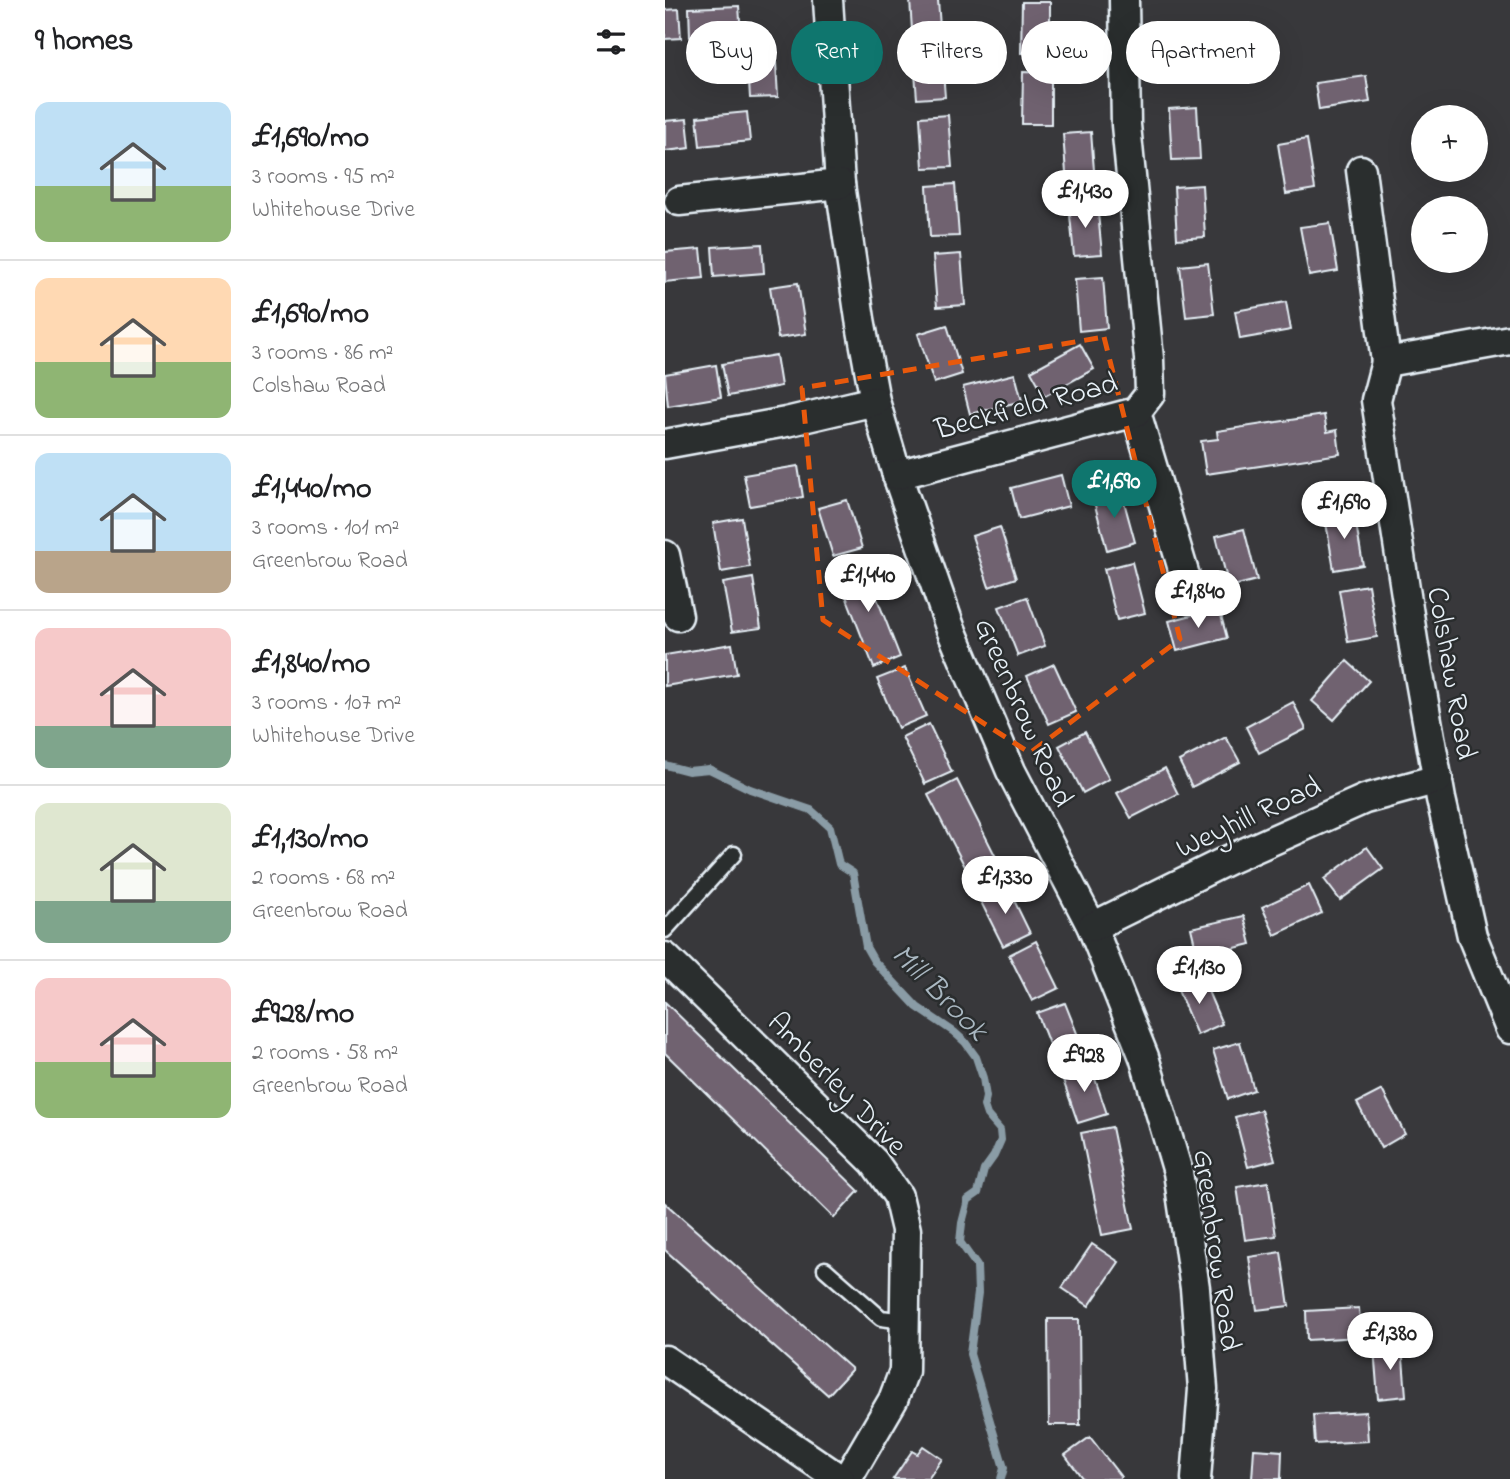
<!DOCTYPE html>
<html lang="en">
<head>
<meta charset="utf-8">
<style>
	body { margin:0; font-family:"Indie Flower",sans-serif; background:#f6f6f6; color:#202124; height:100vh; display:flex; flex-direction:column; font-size:26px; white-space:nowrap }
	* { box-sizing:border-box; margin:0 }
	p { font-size:23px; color:#757577 }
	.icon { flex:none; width:38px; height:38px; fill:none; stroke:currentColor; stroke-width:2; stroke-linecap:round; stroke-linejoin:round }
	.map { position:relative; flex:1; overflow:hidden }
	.panel { display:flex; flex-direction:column; background:#fff; width:665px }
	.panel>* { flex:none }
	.top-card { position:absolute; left:21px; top:21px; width:665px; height:63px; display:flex; gap:14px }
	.tools { position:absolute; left:746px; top:105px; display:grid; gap:14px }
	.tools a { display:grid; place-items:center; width:77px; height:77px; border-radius:50%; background:#fff; box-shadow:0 7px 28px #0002; font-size:35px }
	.price { position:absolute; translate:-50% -60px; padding:0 16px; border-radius:24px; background:#fff; color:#222; font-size:23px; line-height:46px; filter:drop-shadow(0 2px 4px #0008) }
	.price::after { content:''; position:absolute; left:50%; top:42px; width:21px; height:16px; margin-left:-10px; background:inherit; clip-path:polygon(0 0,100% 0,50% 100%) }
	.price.current { background:#0f766e; color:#fff }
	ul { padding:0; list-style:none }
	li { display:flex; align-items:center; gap:21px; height:175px; padding:0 35px }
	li+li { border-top:2px solid #e0e0e0 }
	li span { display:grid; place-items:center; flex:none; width:196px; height:140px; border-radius:14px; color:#555 }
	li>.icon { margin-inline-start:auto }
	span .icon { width:84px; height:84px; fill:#fffc; stroke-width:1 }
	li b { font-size:30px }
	h2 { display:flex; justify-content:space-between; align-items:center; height:84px; padding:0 35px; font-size:30px }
	.chip { padding:0 24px; border-radius:32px; background:#fff; box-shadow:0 7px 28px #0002; font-size:24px; line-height:63px }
	.chip.current { background:#0f766e; color:#fff }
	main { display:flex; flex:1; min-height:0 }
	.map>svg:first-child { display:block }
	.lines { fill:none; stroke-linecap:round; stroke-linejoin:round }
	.stream { stroke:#8a9ca6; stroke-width:8 }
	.building { fill:#706270; stroke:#e8f1f8; stroke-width:2 }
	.lane-casing { stroke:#e8f1f8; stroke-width:19 }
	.street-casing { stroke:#e8f1f8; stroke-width:33 }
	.lane { stroke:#2a2d2e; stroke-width:14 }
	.street { stroke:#2a2d2e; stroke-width:28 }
	.marked { fill:none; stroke:#e8590c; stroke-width:5; stroke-dasharray:14 9; stroke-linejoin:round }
	.labels { text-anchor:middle; stroke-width:5; stroke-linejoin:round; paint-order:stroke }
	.street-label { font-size:30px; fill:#e8f1f8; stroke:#2a2d2e }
	.water-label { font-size:32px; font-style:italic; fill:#aab8c2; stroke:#2a2d2e }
</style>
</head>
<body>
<main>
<section class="panel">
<h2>9 homes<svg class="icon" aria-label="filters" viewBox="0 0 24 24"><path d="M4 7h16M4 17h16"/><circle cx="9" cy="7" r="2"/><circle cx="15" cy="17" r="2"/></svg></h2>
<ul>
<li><span style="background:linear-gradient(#bfe0f5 60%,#8fb573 0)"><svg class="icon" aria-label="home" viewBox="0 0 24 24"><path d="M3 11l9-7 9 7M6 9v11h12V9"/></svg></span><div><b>£1,690/mo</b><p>3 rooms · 95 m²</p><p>Whitehouse Drive</p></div></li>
<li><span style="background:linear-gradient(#ffd9b3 60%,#8fb573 0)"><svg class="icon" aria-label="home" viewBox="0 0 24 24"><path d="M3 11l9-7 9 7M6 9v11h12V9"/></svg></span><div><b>£1,690/mo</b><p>3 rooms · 86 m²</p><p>Colshaw Road</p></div></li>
<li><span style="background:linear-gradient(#bfe0f5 70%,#b9a48a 0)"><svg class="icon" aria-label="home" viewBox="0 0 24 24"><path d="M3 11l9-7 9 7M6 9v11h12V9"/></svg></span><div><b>£1,440/mo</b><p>3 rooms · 101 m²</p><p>Greenbrow Road</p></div></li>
<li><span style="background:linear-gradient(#f6c9c9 70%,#7fa58c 0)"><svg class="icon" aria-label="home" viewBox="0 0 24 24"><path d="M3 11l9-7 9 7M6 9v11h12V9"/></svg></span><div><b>£1,840/mo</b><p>3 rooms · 107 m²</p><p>Whitehouse Drive</p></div></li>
<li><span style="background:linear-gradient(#dfe7d0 70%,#7fa58c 0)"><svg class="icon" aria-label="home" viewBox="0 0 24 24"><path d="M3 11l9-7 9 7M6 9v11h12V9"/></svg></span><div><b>£1,130/mo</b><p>2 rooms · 68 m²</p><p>Greenbrow Road</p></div></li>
<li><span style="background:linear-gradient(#f6c9c9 60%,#8fb573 0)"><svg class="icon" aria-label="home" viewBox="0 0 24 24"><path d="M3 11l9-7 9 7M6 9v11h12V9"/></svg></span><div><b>£928/mo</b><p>2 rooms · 58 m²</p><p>Greenbrow Road</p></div></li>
</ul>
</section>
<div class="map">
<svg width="845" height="1479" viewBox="0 0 845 1479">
	<rect width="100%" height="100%" fill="#38383b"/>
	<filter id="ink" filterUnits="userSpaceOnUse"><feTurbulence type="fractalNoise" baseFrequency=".0143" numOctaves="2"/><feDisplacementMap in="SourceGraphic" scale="14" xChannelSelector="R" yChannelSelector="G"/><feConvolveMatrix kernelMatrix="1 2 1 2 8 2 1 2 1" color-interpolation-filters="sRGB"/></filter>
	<g filter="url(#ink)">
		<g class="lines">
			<polyline class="stream" points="0,765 23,771 44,769 85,789 146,810 165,827 174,864 188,873 201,947 209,961 252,1007 289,1032 300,1042 311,1057 318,1078 321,1097 319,1106 322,1115 335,1130 336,1140 329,1156 319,1170 313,1193 303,1200 297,1223 295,1242 312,1266 313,1293 305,1354 339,1468 336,1479"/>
		</g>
		<g class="building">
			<polygon points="245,0 273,0 275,27 247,30"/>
			<polygon points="357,2 385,2 385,53 356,53"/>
			<polygon points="74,6 76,35 25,37 24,8"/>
			<polygon points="14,9 16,38 0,39 0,10"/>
			<polygon points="530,28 558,28 558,79 530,80"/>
			<polygon points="276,45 280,97 252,99 248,47"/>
			<polygon points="110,46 113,97 85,98 82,47"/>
			<polygon points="358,72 386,73 386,124 357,124"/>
			<polygon points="701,76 705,102 654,110 650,83"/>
			<polygon points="532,107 535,159 507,160 504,109"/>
			<polygon points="82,112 85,141 35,146 32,117"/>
			<polygon points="283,115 287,167 258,168 255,117"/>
			<polygon points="22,119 25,148 0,151 0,121"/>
			<polygon points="426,132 430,183 402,186 398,134"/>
			<polygon points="642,139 650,189 621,194 613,144"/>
			<polygon points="290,184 294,236 265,237 262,186"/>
			<polygon points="537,185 540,237 512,239 509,187"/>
			<polygon points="432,203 437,254 409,256 404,205"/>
			<polygon points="665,223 673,271 644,276 635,227"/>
			<polygon points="97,244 99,273 49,277 47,247"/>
			<polygon points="36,249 39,278 0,282 0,252"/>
			<polygon points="296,254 300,305 272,307 268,256"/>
			<polygon points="543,263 549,314 521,317 515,266"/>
			<polygon points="438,277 442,328 414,331 410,279"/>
			<polygon points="133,283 141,334 113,338 105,287"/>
			<polygon points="621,302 626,330 575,339 570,311"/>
			<polygon points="282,325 297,374 269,383 253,334"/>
			<polygon points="415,344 429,369 380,396 366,371"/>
			<polygon points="111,355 116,386 63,396 57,364"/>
			<polygon points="51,365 56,397 3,406 0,374"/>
			<polygon points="350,374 357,401 305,414 298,387"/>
			<polygon points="659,415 662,432 672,430 675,454 541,474 536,441 553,439 552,431"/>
			<polygon points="133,466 138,497 85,506 79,475"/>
			<polygon points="396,475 404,506 354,519 346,488"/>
			<polygon points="456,491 470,542 442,550 428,498"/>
			<polygon points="182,500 197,548 168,556 153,508"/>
			<polygon points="689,512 698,565 669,570 660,517"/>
			<polygon points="77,518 85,567 56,572 48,523"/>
			<polygon points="335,527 351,578 324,587 307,536"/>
			<polygon points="579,529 592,580 564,587 551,536"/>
			<polygon points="197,560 235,657 209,668 171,570"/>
			<polygon points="467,562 480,613 452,620 439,569"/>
			<polygon points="88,578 96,628 67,632 58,583"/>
			<polygon points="703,585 712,637 683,642 674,590"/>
			<polygon points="362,597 380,646 353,656 334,607"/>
			<polygon points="554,608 562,638 512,651 504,621"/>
			<polygon points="67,644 72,674 0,686 0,655"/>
			<polygon points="682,661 704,681 669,720 647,701"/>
			<polygon points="389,664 411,712 384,724 362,676"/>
			<polygon points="240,668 261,716 233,728 212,679"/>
			<polygon points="628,702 641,729 594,753 581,727"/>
			<polygon points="264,724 287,772 260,784 237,737"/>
			<polygon points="420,732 444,779 418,793 394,746"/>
			<polygon points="561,737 575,762 527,787 514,761"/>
			<polygon points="500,768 513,794 466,818 452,793"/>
			<polygon points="292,780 340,875 312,890 263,795"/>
			<polygon points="702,847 718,869 675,900 659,879"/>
			<polygon points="644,885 657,913 610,935 597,907"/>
			<polygon points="342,886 365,933 338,946 315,900"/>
			<polygon points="579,916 586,944 533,957 526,928"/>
			<polygon points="371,941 394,988 367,1001 344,955"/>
			<polygon points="537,977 557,1024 532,1035 512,988"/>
			<polygon points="0,1002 194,1191 169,1218 0,1053"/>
			<polygon points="400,1003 419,1051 391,1062 372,1013"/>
			<polygon points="575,1042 589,1090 563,1099 548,1050"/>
			<polygon points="425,1064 442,1114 413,1123 396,1074"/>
			<polygon points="717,1090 740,1134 716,1148 692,1103"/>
			<polygon points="596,1110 610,1160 583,1167 570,1117"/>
			<polygon points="447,1127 468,1229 437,1235 416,1133"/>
			<polygon points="603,1182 611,1236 580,1240 572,1187"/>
			<polygon points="0,1203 187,1369 163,1395 0,1250"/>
			<polygon points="427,1244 454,1262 424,1306 397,1288"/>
			<polygon points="616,1252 624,1306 592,1310 584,1257"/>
			<polygon points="694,1308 696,1337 642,1340 641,1311"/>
			<polygon points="383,1319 414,1319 415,1425 384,1425"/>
			<polygon points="737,1346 741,1396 713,1399 709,1348"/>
			<polygon points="701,1412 703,1441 650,1444 648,1415"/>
			<polygon points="425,1437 456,1477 454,1479 418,1479 400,1455"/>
			<polygon points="258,1446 277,1459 263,1479 228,1479 247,1451 252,1454"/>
			<polygon points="589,1449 617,1451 616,1479 587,1479"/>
		</g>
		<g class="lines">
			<g class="lane-casing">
				<g id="lane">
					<polyline points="0,930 69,854"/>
					<polyline points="160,1269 216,1318 239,1321"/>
				</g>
			</g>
			<g class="street-casing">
				<g id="street">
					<polyline points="163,0 175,184 195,319 210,401 232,475 285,627 346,771 427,927 479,1057 513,1172 530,1288 538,1389 531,1479"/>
					<polyline points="696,170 721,362"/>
					<polyline points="14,201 175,184"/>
					<polyline points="845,340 721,362 711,400 749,647 776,799 807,936 845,1029"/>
					<polyline points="471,412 526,596"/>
					<polyline points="0,444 121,422 210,401"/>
					<polyline points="232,475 471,412 485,394 484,359 461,125 459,0"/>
					<polyline points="0,555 13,616"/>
					<polyline points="427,927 563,860 700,799 773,779"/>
					<polyline points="0,957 209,1162 233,1196 241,1230 239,1371 228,1400 182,1479"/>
					<polyline points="0,1360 175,1479"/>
				</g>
			</g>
			<use href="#lane" class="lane"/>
			<use href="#street" class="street"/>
		</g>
	</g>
	<path class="marked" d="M439 337 515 639 365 753 158 620 137 388Z"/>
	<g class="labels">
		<g class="street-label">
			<text transform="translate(361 405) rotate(-15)" y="10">Beckfield Road</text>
			<text transform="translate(788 673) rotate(80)" y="10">Colshaw Road</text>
			<text transform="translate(360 712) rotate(66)" y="10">Greenbrow Road</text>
			<text transform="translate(583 816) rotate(-25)" y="10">Weyhill Road</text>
			<text transform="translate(173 1083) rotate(46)" y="10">Amberley Drive</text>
			<text transform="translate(553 1250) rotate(82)" y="10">Greenbrow Road</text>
		</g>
		<g class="water-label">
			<text transform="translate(276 991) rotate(45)" y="11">Mill Brook</text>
		</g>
	</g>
</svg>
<div class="tools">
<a>+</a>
<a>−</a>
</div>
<b class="price" style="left:420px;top:230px">£1,430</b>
<b class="price current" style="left:449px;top:520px">£1,690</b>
<b class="price" style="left:679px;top:541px">£1,690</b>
<b class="price" style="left:203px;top:614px">£1,440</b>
<b class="price" style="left:533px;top:630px">£1,840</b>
<b class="price" style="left:340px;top:916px">£1,330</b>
<b class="price" style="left:534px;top:1006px">£1,130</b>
<b class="price" style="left:419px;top:1094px">£928</b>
<b class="price" style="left:725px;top:1372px">£1,380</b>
<div class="top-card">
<a class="chip">Buy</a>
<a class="chip current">Rent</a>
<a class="chip">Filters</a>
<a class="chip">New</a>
<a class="chip">Apartment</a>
</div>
</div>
</main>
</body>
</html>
